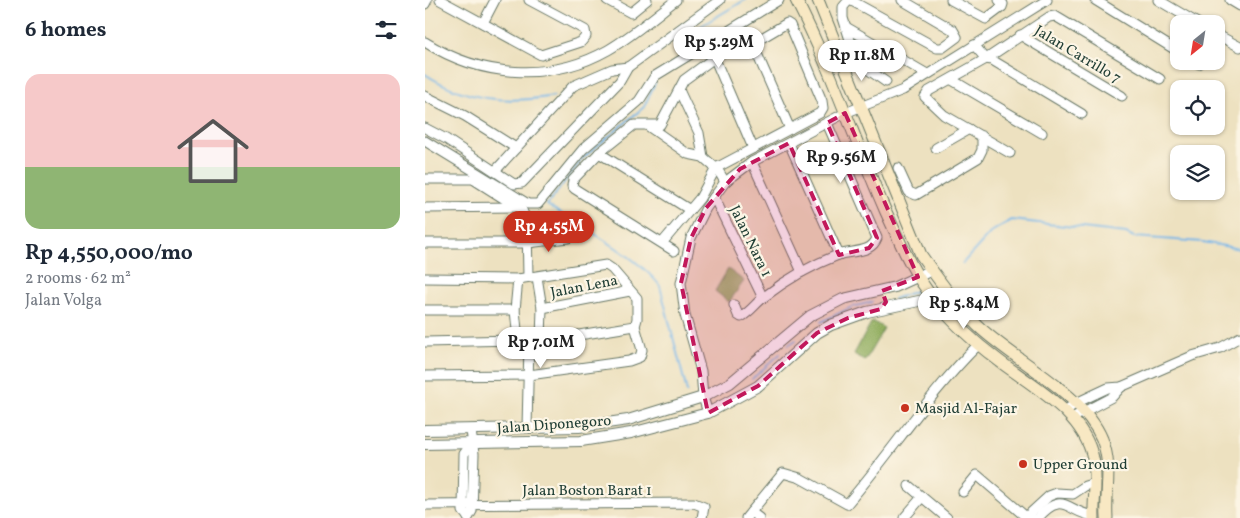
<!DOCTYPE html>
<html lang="en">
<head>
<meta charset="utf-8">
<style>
	body { margin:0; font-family:Vollkorn,serif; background:#f2f2f3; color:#1f2937; height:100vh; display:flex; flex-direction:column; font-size:19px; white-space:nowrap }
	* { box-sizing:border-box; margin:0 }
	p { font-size:16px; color:#747a83 }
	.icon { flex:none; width:28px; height:28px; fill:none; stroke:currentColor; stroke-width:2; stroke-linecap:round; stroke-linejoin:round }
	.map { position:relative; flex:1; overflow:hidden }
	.sheet { display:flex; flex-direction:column; background:#fff; width:425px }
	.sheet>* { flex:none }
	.needle { width:32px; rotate:210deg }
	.tools { position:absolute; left:745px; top:15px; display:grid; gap:10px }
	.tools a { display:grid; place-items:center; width:55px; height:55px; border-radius:10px; background:#fff; box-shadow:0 1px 4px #0004; font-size:25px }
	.price { position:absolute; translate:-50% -42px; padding:0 11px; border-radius:18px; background:#fff; color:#222; font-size:16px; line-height:32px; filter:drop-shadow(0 1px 2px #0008) }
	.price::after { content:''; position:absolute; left:50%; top:30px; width:15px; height:11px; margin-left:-8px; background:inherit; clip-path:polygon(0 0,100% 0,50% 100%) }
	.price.selected { background:#c8321e; color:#fff }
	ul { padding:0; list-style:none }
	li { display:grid; align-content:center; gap:10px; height:265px; padding:0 25px }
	li span { display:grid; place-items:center; height:155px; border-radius:15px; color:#555 }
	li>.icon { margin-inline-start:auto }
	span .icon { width:90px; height:90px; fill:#fffc; stroke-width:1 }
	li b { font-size:21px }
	h2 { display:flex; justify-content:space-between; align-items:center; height:60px; padding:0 25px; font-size:21px }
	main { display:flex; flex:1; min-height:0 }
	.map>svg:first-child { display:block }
	.forest { fill:#92ae61; stroke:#58764a }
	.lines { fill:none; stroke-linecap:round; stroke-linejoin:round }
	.stream { stroke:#72b5e8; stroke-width:2 }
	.minor-casing { stroke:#677665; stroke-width:11 }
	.tertiary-casing { stroke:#677665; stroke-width:12 }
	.secondary-casing { stroke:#677665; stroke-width:13 }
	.minor { stroke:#fff; stroke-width:9 }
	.tertiary { stroke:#fff; stroke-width:10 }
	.secondary { stroke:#f8e8c3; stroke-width:11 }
	.marked { fill:#c2185b; fill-opacity:0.2; stroke:#c2185b; stroke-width:4; stroke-dasharray:10 6; stroke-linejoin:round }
	.poi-dot { fill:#c8321e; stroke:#fcf5e5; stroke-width:2 }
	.labels { text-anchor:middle; stroke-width:4.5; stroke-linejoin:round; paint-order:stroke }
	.street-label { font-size:15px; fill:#1f3d34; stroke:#fcf5e5 }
	.poi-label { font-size:15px; fill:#1f3d34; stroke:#fcf5e5; text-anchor:start }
</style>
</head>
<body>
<main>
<section class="sheet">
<h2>6 homes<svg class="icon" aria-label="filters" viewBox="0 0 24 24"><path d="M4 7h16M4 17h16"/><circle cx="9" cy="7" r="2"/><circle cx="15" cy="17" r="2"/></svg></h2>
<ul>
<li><span style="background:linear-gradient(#f6c9c9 60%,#8fb573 0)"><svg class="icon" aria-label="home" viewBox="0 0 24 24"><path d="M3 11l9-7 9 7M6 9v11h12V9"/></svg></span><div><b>Rp 4,550,000/mo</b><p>2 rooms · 62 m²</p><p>Jalan Volga</p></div></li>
</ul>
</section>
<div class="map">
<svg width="815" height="518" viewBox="0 0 815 518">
	<rect width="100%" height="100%" fill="#fcf5e5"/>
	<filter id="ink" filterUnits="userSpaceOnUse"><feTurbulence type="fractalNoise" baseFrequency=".02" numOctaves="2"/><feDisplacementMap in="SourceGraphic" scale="10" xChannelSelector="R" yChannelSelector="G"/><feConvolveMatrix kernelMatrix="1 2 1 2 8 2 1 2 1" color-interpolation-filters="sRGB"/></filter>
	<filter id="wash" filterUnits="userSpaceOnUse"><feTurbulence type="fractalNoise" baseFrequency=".0096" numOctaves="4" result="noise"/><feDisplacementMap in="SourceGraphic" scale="20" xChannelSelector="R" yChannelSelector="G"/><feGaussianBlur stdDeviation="1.12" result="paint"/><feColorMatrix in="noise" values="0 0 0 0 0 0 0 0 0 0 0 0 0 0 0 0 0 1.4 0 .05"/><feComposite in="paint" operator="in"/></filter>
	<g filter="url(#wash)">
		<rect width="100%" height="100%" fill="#ede1c0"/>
		<g class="forest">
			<polygon points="303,269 319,281 304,302 290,291"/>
			<polygon points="447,321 459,328 440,361 429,354"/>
		</g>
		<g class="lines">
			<g class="stream">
				<polyline points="252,40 320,0"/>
				<path d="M0 74C41 101 82 104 129 96"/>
				<path d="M230 83 219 107 158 158 122 205C154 225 214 257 235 286L262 392"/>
				<polyline points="537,264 567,231 587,220 701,233 709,237 778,242 815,249"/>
				<polyline points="469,299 496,289"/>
				<polyline points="396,322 427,307 447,302"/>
				<polyline points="363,345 371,340"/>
				<polyline points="327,379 355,354"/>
			</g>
		</g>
	</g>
	<g filter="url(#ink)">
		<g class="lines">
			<g class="minor-casing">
				<g id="minor">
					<polyline points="15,0 116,55 156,42 161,36 160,30 104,0"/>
					<polyline points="182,0 206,13 222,0"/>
					<polyline points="424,0 418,7 418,18 432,62 461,82"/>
					<polyline points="425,0 512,48 517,48 532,37 528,30 477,0"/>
					<polyline points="526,0 561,19 577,7 578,4 574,0"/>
					<polyline points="670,0 754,52"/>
					<polyline points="733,0 774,24"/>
					<polyline points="805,0 815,6"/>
					<polyline points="0,4 2,0"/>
					<polyline points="58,23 70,0"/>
					<polyline points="421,27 502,74"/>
					<polyline points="791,34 815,47"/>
					<polyline points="595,35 697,96"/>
					<polyline points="326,40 365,129"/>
					<path d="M0 42C55 77 125 83 183 50 207 36 229 17 251 0"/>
					<polyline points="549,45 561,59 567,60 657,114"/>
					<polyline points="289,57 328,148"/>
					<polyline points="769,61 774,64"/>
					<polyline points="527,80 617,133"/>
					<polyline points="254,90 274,133 278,157"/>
					<polyline points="0,96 40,116 91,148"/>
					<polyline points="223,126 263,154 278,157 293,170 300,182"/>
					<polyline points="0,128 21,139 89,184 97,183 195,81 203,67 295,0"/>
					<polyline points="0,141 103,204 113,204 158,149 214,101 230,76 354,0"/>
					<polyline points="364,143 414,255"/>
					<polyline points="511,148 544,129"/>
					<polyline points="174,153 265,210"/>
					<polyline points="585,153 519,115 500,97 504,91 561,59 624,17 630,16 735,79"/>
					<polyline points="327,162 377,272"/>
					<polyline points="473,168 484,192 491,195 553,158 557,150 557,136"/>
					<polyline points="71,170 148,86 187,69 203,67"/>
					<polyline points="0,179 48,179 97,210 102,222 103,277"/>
					<polyline points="289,197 338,298"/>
					<polyline points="0,208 92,207"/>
					<polyline points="0,243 103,243 143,238"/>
					<polyline points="237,243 275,198 291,168 395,113 398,108 397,101 365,25 362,23 335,39 315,42 304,47 259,80 235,125 209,125 174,153 148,180 147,186 150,189 249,251"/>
					<polyline points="112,277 117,308 116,339"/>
					<polyline points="0,278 93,279 181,265 187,269 212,298 212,319 210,326 217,350 215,357 204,361 104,375 0,376"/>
					<polyline points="93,279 90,310 93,340"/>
					<path d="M309 305 313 315 316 317C325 312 331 303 339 297 361 280 387 265 413 255 427 250 446 254 452 238L402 123"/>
					<polyline points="117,308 205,291"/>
					<polyline points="0,310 90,310"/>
					<polyline points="0,342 93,340 104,343"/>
					<polyline points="104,343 210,326"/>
					<polyline points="640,411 651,403 683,388 696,387 767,356 795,348 815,337"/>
					<polyline points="283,413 278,397 276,371 260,315 256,283 266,238 281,208 300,182 327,162 420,113 478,90 622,0"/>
					<polyline points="647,418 687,397 696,387"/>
					<polyline points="102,428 104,343"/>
					<polyline points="484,486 522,518"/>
					<polyline points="538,492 552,475 601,517 607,518"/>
					<polyline points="0,505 269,503 279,507 277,518"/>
					<polyline points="326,512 334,518"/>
					<polyline points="43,517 38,511 39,454 47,443"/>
					<polyline points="43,518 47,511 49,454 46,430"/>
					<path d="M321 518 358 473 375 478 422 504C467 452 504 393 554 344"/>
					<polyline points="479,518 497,497"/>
					<polyline points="600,518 624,496 632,493 648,494 660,486 670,483"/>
					<path d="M613 518C638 489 643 513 669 516"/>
				</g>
			</g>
			<g class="tertiary-casing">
				<g id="tertiary">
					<polyline points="0,430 154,427 203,420 278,397 305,383 385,316 418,299 470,287 507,270"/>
					<polyline points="0,444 156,441 206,433 283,413 333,386 392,333 406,325 442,312 508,298 520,290"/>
				</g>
			</g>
			<g class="secondary-casing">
				<g id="secondary">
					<path d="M371 0C406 68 430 142 461 212 475 242 487 272 508 298 526 321 549 342 573 360 608 387 658 412 668 458 673 478 668 498 669 518"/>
					<path d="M393 0 496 255C514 280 531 305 553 326 590 361 658 393 677 439 688 468 680 489 682 518"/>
				</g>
			</g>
			<use href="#minor" class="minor"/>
			<use href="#tertiary" class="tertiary"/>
			<use href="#secondary" class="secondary"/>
		</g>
	</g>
	<path class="marked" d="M420 113 493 277 457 291 461 302 456 309 423 318 392 333 333 386 283 413 256 283 266 238 281 208 315 169 364 143 414 255 444 248 452 238 402 123Z"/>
	<g class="poi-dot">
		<circle cx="480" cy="408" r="5"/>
		<circle cx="598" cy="464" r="5"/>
	</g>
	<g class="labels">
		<g class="street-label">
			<text transform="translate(653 54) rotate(31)" y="5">Jalan Carrillo 7</text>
			<text transform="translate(326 241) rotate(64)" y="5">Jalan Nara 1</text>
			<text transform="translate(159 286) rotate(-11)" y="5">Jalan Lena</text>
			<text transform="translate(129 424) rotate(-4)" y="5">Jalan Diponegoro</text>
			<text x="162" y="495">Jalan Boston Barat 1</text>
		</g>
		<g class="poi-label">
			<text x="490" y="413">Masjid Al-Fajar</text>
			<text x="608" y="469">Upper Ground</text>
		</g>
	</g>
</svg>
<div class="tools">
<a><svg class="needle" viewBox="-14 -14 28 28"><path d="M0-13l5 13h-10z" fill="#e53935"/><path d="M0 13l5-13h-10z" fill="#747a83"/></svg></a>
<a><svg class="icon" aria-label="locate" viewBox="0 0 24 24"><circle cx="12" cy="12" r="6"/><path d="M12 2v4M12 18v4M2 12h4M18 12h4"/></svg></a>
<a><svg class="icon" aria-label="layers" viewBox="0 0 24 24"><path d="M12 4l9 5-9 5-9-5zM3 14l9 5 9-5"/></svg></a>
</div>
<b class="price" style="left:294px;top:69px">Rp 5.29M</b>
<b class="price" style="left:437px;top:82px">Rp 11.8M</b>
<b class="price" style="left:416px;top:184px">Rp 9.56M</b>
<b class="price selected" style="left:124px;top:253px">Rp 4.55M</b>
<b class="price" style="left:539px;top:330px">Rp 5.84M</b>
<b class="price" style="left:116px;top:369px">Rp 7.01M</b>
</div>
</main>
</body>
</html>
